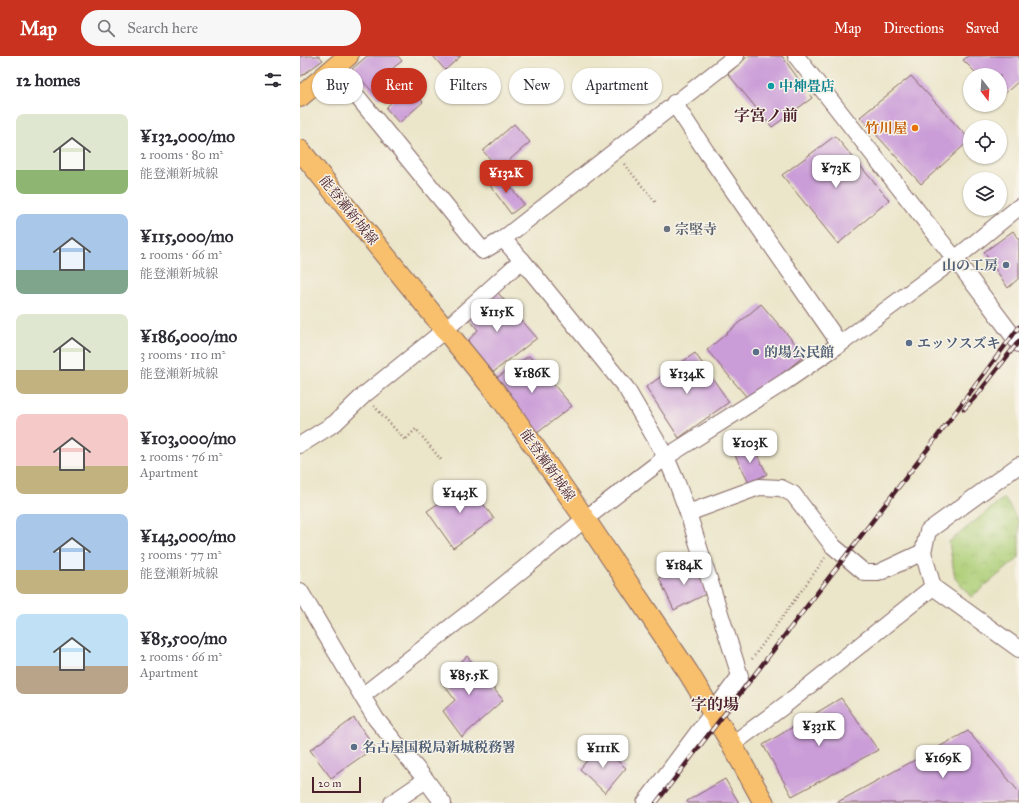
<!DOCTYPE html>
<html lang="en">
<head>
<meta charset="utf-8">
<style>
	body { margin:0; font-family:"IM FELL Great Primer","Noto Serif JP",serif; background:#f7f7f7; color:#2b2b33; height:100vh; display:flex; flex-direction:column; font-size:15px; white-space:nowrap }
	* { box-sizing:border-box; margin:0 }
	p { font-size:13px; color:#7c7c81 }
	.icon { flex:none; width:22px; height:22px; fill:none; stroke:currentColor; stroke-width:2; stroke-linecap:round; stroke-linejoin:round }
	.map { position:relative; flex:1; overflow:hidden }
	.details { display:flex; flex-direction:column; background:#fff; width:300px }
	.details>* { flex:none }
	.hud { position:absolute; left:12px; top:12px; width:380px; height:36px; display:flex; gap:8px }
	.needle { width:26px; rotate:163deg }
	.buttons { position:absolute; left:663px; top:12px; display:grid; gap:8px }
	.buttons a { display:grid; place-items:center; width:44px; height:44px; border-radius:50%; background:#fff; box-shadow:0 1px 3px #0004; font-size:20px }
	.scale { position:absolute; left:12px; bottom:10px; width:49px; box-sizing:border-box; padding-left:4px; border:2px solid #4a1f2b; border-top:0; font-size:11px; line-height:14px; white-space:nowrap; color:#4a1f2b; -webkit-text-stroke:3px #f7f3e8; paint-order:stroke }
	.price { position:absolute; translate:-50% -34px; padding:0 9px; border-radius:8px; background:#fff; color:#222; font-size:13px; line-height:26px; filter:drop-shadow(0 1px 2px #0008) }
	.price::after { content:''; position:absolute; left:50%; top:24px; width:12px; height:9px; margin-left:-6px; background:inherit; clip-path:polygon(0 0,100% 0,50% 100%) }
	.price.on { background:#c8321e; color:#fff }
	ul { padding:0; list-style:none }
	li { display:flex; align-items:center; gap:12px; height:100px; padding:0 16px }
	li span { display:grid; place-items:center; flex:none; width:112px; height:80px; border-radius:8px; color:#555 }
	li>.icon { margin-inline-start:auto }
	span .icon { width:48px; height:48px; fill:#fffc; stroke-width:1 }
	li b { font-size:17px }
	h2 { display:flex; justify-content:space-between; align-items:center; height:48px; padding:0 16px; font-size:17px }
	.chip { padding:0 14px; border-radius:18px; background:#fff; box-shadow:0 1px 3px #0004; font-size:14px; line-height:36px }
	.chip.on { background:#c8321e; color:#fff }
	header { display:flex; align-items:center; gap:24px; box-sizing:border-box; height:56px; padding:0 20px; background:#c8321e; color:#fff }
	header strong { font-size:19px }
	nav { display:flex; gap:22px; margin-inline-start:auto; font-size:14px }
	.search { width:280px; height:36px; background:#f7f7f7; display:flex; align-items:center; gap:10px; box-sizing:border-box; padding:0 14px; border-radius:22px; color:#7c7c81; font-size:15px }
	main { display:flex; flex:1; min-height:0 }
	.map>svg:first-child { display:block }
	.park { fill:url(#park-crowns); stroke:#7c7751 }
	.building { fill:#cb9dd8 }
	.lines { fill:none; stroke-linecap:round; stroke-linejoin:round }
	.minor-casing { stroke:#826462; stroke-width:18 }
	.major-casing { stroke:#826462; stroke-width:22 }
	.path { stroke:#826462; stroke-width:2.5; stroke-dasharray:1 3; stroke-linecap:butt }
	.minor { stroke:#fff; stroke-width:16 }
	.major { stroke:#f8bf6c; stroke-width:20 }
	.rail-casing { stroke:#4a1f2b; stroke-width:4.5 }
	.rail { stroke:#f7f3e8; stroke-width:3; stroke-dasharray:9; stroke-linecap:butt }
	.culture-dot { fill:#0f9aa8; stroke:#f7f3e8; stroke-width:1.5 }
	.food-dot { fill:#e8710a; stroke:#f7f3e8; stroke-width:1.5 }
	.worship-dot { fill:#6b7280; stroke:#f7f3e8; stroke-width:1.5 }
	.service-dot { fill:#5c6f8a; stroke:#f7f3e8; stroke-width:1.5 }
	.labels { text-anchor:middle; stroke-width:3; stroke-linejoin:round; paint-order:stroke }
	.culture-label { font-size:14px; font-weight:bold; fill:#0d838f; stroke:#f7f3e8; text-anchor:start }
	.food-label { font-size:14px; font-weight:bold; fill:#c56008; stroke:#f7f3e8; text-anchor:end }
	.street-label { font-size:14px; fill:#4a1f2b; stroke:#f7f3e8 }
	.worship-label { font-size:14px; font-weight:bold; fill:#5b616d; stroke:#f7f3e8; text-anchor:start }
	.service-label { font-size:14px; font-weight:bold; fill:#4e5e75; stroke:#f7f3e8; text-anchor:start }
	.quarter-label { font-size:16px; font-weight:bold; fill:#4a1f2b; stroke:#f7f3e8 }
</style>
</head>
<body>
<header>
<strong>Map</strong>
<div class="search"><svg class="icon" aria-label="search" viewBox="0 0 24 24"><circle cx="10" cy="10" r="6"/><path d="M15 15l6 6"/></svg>Search here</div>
<nav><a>Map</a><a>Directions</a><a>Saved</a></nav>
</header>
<main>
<section class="details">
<h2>12 homes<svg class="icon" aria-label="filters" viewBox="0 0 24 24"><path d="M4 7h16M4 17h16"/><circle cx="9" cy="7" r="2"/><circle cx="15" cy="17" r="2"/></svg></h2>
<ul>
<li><span style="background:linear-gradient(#dfe7d0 70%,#8fb573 0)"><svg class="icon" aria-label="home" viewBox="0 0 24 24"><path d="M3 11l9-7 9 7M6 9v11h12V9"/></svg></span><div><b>¥132,000/mo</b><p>2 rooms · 80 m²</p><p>能登瀬新城線</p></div></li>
<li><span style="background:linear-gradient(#a9c7e8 70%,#7fa58c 0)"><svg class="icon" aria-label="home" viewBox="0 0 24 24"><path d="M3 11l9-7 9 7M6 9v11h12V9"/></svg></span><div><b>¥115,000/mo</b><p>2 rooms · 66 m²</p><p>能登瀬新城線</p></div></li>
<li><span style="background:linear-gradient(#dfe7d0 70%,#c2b280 0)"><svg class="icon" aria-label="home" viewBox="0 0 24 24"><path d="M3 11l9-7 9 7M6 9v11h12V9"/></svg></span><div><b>¥186,000/mo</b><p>3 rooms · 110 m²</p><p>能登瀬新城線</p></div></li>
<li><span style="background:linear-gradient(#f6c9c9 65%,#c2b280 0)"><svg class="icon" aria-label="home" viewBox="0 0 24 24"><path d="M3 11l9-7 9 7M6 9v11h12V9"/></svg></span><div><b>¥103,000/mo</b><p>2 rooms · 76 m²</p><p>Apartment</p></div></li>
<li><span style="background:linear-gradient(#a9c7e8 70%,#c2b280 0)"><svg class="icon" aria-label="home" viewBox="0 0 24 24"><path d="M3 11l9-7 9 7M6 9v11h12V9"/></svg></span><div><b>¥143,000/mo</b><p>3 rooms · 77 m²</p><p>能登瀬新城線</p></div></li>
<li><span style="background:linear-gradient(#bfe0f5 65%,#b9a48a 0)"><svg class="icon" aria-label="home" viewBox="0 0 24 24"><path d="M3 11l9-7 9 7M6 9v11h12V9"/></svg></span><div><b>¥85,500/mo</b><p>2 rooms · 66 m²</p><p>Apartment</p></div></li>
</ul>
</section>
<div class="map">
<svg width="719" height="747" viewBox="0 0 719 747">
	<defs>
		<pattern id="park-crowns" width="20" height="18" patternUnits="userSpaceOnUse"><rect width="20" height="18" fill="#adcf77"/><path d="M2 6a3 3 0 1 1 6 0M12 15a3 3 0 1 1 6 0" fill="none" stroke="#96b167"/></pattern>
	</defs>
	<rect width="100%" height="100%" fill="#f7f3e8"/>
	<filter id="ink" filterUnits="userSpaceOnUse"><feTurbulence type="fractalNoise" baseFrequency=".025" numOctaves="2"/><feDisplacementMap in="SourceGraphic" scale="8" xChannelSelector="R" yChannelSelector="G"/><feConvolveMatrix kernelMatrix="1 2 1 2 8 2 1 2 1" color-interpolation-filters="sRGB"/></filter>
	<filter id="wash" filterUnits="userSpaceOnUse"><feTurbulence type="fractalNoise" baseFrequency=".012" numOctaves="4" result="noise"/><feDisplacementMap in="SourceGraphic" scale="16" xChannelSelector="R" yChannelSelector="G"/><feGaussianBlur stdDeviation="0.9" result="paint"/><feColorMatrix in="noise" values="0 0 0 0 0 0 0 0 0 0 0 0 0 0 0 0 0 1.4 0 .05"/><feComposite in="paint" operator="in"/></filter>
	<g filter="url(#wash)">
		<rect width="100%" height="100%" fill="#ebe5c9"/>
		<polygon class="park" points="704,442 719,466 719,502 671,541 655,522 649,486"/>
		<g id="blocks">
			<g class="building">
				<polygon points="0,0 19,0 23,4 0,21"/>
				<polygon points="67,0 98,0 102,5 93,12 123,46 99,67 86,52 95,42 87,34 79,43 52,13"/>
				<polygon points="133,0 161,0 145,14"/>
				<polygon points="448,0 482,0 512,42 472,71 428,18"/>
				<polygon points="668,0 719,0 719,25 700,42 700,19 678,19 663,4"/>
				<polygon points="611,20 670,84 621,128 560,61"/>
				<polygon points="214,68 230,86 199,113 183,95"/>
				<polygon points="535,80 589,144 538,188 482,119"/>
				<polygon points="201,119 224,148 211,158 189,128"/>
				<polygon points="713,175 719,184 719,222 708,232 684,196"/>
				<polygon points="193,231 237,282 187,321 167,286 178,274 166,260"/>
				<polygon points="461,248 505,299 450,345 407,294"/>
				<polygon points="395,297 429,346 379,382 346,331"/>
				<polygon points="229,300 272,350 236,378 192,325"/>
				<polygon points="452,388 467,418 449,427 434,397"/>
				<polygon points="168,426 194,463 153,492 127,455 139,447 135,441 153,428 157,434"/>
				<polygon points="394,506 408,537 374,554 359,522"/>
				<polygon points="167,600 203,644 162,681 143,655 155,644 141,625"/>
				<polygon points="541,642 578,694 492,740 463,689"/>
				<polygon points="54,662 75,691 31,722 10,694"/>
				<polygon points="668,675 719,736 719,747 536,747"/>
				<polygon points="299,690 326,712 305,737 280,713"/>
				<polygon points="425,723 439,747 388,747 387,745"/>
			</g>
		</g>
	</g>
	<g filter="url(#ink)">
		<use href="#blocks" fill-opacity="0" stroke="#826462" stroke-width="1"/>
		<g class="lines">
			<g class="minor-casing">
				<g id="minor">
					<polyline points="496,0 655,203 719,288"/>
					<polyline points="34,12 183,195 203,183 436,0"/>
					<polyline points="374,47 407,97 540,288"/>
					<polyline points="222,204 326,332 366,401 377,427 388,457 440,620 345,747"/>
					<polyline points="0,389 35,367 64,339 146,273 222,204 203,183"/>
					<polyline points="719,409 628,475 623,496 633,531 719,593"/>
					<polyline points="388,457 459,431 481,432 493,438 533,490 565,517 578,517 623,496"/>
					<polyline points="0,535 62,640"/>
					<polyline points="431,687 438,684 485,649 633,531"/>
					<polyline points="92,747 126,724"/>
					<polyline points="143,747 126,724 76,663 62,640 180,548 285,463 366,401 486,325 540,288 655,203 719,151"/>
				</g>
			</g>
			<g class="major-casing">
				<g id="major">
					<polyline points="0,41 48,0"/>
					<polyline points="0,94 202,344 285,463 388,616 431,687 464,747"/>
				</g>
			</g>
			<g class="path">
				<polyline points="324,108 357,148"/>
				<polyline points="74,350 105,384 116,373 142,405"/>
				<polyline points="452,603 525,502"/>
			</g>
			<use href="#minor" class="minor"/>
			<use href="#major" class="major"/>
			<g class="rail-casing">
				<g id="rail">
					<polyline points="664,353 677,339 719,285"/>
					<polyline points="356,747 630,390 719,271"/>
				</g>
			</g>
			<use href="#rail" class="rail"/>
		</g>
	</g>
	<circle class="culture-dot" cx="471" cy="30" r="4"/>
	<circle class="food-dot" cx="615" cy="72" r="4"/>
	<circle class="worship-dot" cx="367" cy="173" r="4"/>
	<g class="service-dot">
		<circle cx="706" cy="209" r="4"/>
		<circle cx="609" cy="287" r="4"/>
		<circle cx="456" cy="296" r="4"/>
		<circle cx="54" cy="691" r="4"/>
	</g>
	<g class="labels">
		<g class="culture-label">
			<text x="479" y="35">中神畳店</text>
		</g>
		<g class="food-label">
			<text x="607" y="77">竹川屋</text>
		</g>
		<g class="street-label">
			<text transform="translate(49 154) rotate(51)" y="5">能登瀬新城線</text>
			<text transform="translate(248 409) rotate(55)" y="5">能登瀬新城線</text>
		</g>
		<g class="worship-label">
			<text x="375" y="178">宗堅寺</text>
		</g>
		<g class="service-label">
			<text x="698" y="214" text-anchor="end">山の工房</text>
			<text x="617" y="292">エッソスズキ</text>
			<text x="464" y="301">的場公民館</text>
			<text x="62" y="696">名古屋国税局新城税務署</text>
		</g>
		<g class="quarter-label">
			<text x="466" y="65">字宮ノ前</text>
			<text x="415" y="654">字的場</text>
		</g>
	</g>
</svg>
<div class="buttons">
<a><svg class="needle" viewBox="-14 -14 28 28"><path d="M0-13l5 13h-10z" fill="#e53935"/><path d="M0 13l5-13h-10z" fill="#7c7c81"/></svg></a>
<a><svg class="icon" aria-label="locate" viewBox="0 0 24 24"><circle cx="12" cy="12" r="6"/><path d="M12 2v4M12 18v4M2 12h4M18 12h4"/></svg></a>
<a><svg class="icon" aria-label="layers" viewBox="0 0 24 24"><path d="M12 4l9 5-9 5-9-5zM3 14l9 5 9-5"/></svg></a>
</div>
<div class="scale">20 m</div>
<b class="price" style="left:536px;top:133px">¥73K</b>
<b class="price on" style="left:206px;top:138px">¥132K</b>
<b class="price" style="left:197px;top:277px">¥115K</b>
<b class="price" style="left:232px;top:338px">¥186K</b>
<b class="price" style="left:387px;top:339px">¥134K</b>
<b class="price" style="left:450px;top:408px">¥103K</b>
<b class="price" style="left:160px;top:458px">¥143K</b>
<b class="price" style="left:384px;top:530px">¥184K</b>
<b class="price" style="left:169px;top:640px">¥85.5K</b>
<b class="price" style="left:519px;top:691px">¥331K</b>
<b class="price" style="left:303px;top:713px">¥111K</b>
<b class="price" style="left:643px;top:723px">¥169K</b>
<div class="hud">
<a class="chip">Buy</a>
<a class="chip on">Rent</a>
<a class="chip">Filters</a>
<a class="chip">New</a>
<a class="chip">Apartment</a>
</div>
</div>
</main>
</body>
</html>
